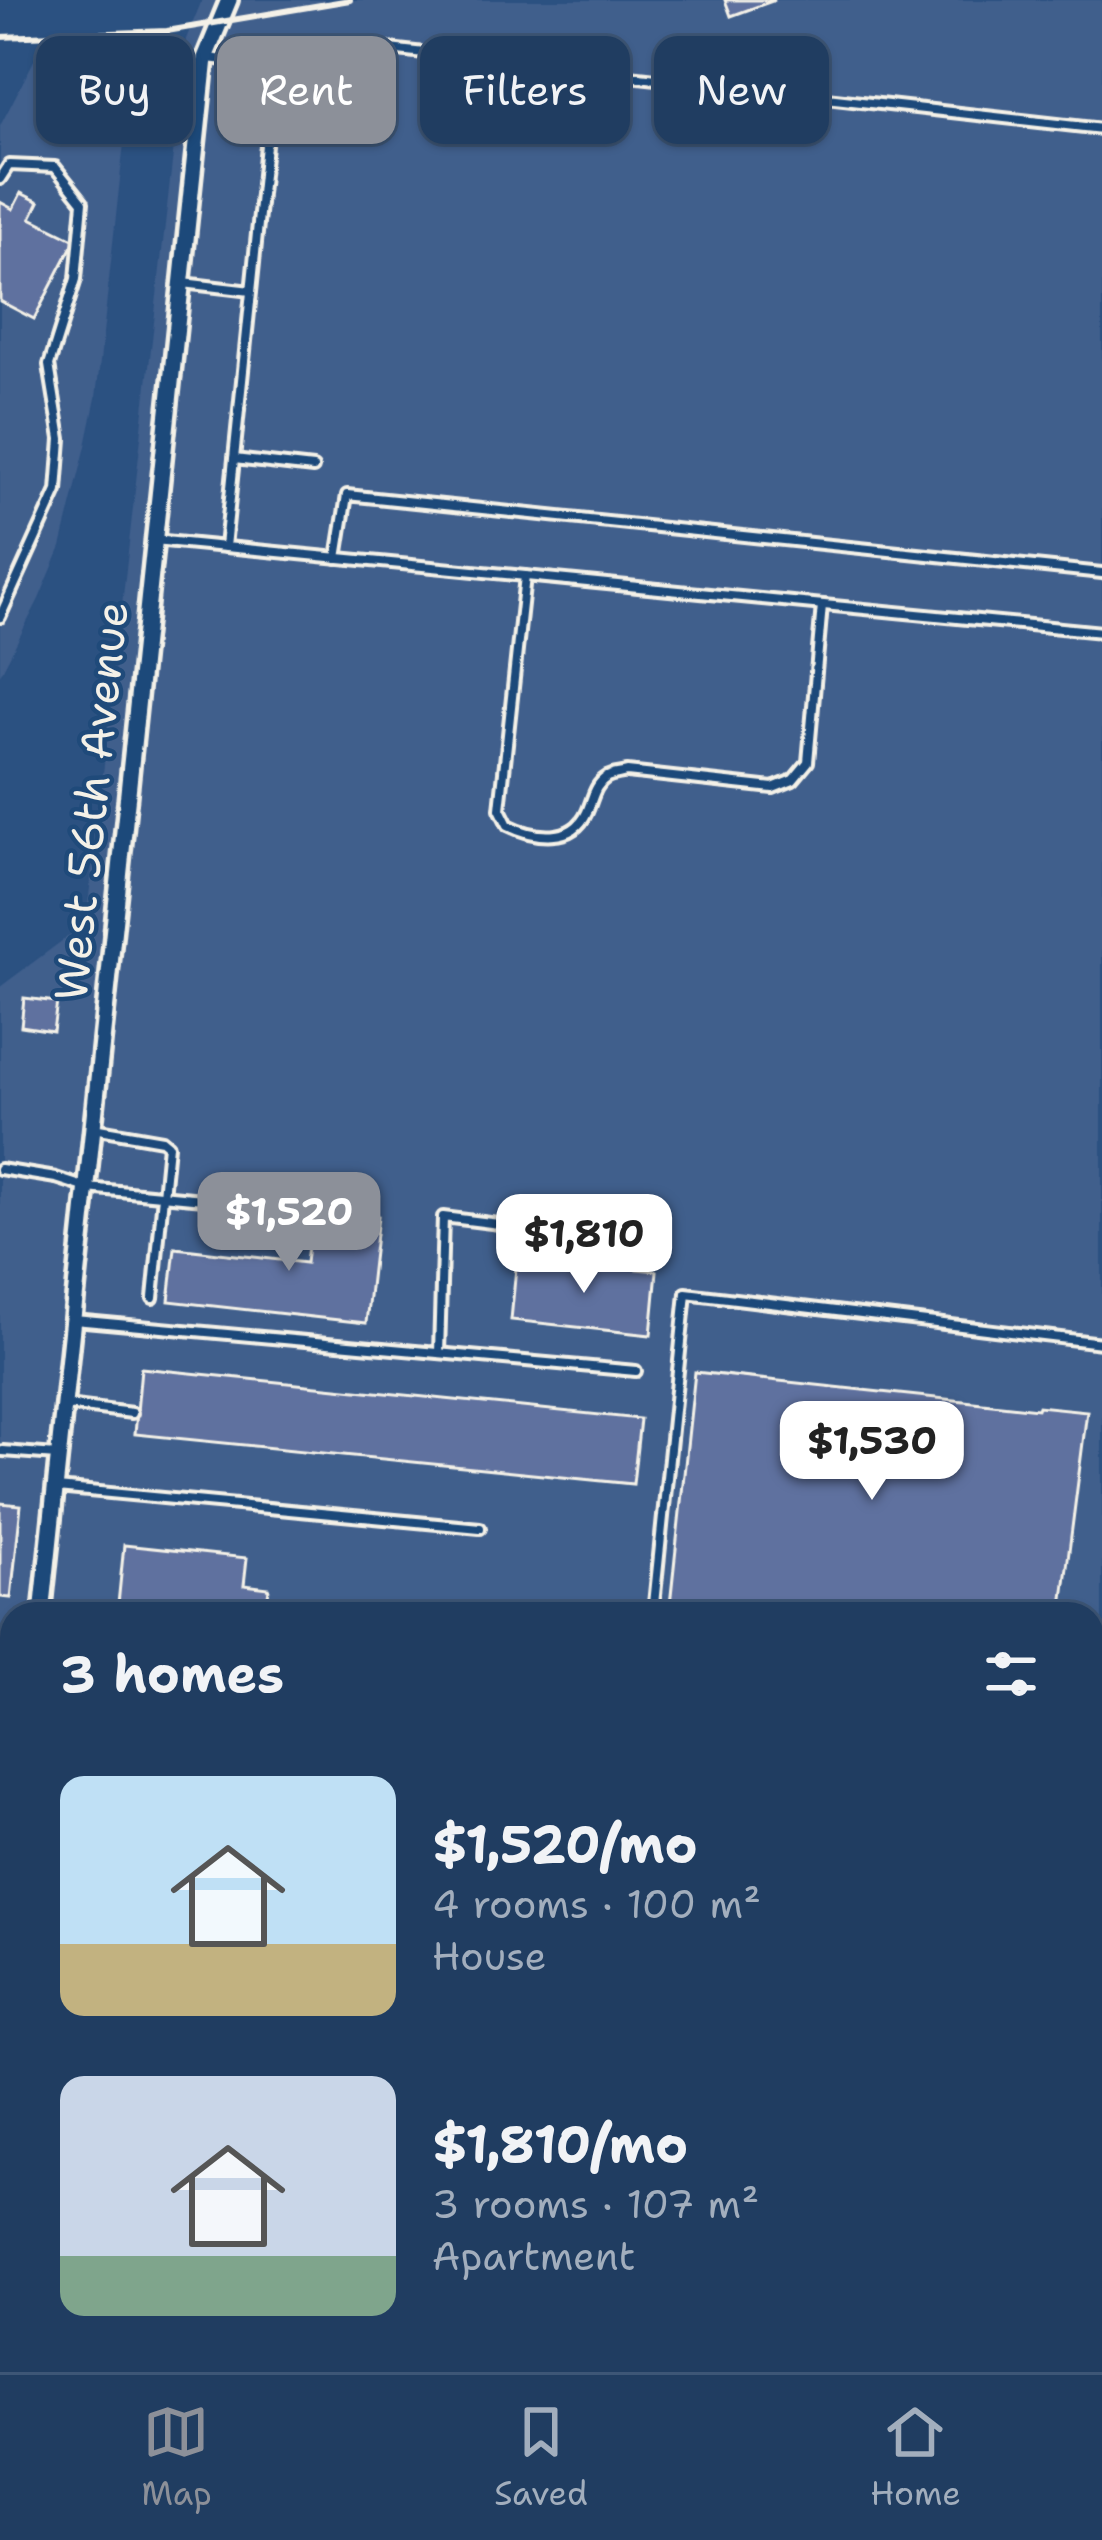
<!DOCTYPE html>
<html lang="en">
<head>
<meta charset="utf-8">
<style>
	body { margin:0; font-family:"Shantell Sans",sans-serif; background:#2d486a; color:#f1f3f6; height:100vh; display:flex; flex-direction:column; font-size:45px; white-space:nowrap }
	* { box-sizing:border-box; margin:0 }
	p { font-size:39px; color:#a2aebd }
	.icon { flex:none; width:66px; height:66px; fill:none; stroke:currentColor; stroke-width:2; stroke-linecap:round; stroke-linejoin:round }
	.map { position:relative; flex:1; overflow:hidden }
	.side { position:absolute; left:0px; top:1602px; width:1104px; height:771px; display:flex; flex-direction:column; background:#203d61; border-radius:36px 36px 0 0; box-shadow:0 3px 9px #0004,0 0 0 3px #3d5676 }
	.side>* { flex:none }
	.guide { position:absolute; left:36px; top:36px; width:1032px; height:108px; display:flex; gap:24px }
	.price { position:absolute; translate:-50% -102px; padding:0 27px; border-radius:24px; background:#fff; color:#222; font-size:39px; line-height:78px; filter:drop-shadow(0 3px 6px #0008) }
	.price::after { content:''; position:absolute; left:50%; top:72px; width:36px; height:27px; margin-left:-18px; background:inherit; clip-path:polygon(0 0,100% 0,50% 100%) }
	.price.selected { background:#8c9099; color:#fff }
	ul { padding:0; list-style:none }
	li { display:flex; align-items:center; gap:36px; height:300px; padding:0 60px }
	li span { display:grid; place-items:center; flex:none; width:336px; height:240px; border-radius:24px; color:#555 }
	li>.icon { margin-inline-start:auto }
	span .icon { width:144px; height:144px; fill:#fffc; stroke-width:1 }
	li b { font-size:51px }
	h2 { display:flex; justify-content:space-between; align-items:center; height:144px; padding:0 60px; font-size:51px }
	.chip { padding:0 42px; border-radius:24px; background:#203d61; box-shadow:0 3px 9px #0004,0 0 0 3px #3d5676; font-size:42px; line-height:108px }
	.chip.selected { background:#8c9099; color:#fff }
	.tabs { display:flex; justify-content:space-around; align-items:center; height:168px; border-top:3px solid #3d5676; background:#203d61; font-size:33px; color:#a2aebd }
	.tabs a { display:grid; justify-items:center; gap:6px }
	.tabs .selected { color:#8c9099 }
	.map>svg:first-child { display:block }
	.built { fill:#3f5e8c }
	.building { fill:#5f719f; stroke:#f4f1e8; stroke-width:3 }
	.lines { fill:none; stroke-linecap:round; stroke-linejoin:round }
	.lane-casing { stroke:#f4f1e8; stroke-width:16 }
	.street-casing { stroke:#f4f1e8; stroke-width:24 }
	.secondary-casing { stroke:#f4f1e8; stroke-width:30 }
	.lane { stroke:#1f4a7a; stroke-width:8 }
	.street { stroke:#1f4a7a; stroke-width:15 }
	.secondary { stroke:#1f4a7a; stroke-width:21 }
	.rail { stroke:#f4f1e8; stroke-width:6 }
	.labels { text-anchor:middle; stroke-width:9; stroke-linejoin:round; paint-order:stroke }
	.street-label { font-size:45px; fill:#f4f1e8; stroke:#1f4a7a }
</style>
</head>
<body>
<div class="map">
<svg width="1102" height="2372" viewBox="0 0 1102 2372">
	<rect width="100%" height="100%" fill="#2b5181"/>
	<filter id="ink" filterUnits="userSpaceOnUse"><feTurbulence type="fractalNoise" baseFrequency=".00833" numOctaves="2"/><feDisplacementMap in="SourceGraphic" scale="24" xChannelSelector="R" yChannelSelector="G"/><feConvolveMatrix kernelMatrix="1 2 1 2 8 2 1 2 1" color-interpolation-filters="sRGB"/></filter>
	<g filter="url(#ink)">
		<g class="built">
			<polygon points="202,0 1102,0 1102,2372 859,2372 765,2361 1092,2361 1092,1614 12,1614 12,2273 0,2272 0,987 86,923 186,39"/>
			<polygon points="135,43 96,398 86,446 61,547 39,599 0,675 0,126 39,51"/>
		</g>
		<g class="building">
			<polygon points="725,0 775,0 731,16"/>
			<polygon points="21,193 39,202 31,218 75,240 34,319 0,301 0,202 13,209"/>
			<polygon points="24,998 57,1002 53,1031 21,1026"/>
			<polygon points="312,1209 378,1216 366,1323 169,1301 175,1248 306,1263"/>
			<polygon points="517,1257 657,1271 651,1335 511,1320"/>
			<polygon points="141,1368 640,1419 633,1484 135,1434"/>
			<polygon points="695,1372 1037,1409 1038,1406 1087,1411 1061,1614 669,1614"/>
			<polygon points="0,1503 21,1505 11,1598 0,1597"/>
			<polygon points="124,1545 247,1558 244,1585 269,1588 266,1614 117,1614"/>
		</g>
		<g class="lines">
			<g class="lane-casing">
				<g id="lane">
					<polyline points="206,58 267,64 389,49 1102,129"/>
					<polyline points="0,179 9,165 55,167 83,202 76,279 49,365 61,439 57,491 0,617"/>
					<polyline points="183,283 251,291"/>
					<polyline points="234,459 313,468"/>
					<polyline points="154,540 1102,632"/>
					<polyline points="225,547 270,106"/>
					<polyline points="337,558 347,495 1102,573"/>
					<path d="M525 576 500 809 508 825C534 838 573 844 587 812 593 799 594 785 607 777 613 774 620 774 627 772L773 788 793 780 808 762 822 605"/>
					<polyline points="93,1128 162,1140 168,1145 153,1298"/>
					<polyline points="0,1169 56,1178 87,1188 277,1206"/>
					<polyline points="74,1320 636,1371"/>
					<polyline points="439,1353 443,1217 651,1243"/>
					<polyline points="66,1405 132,1413"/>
					<polyline points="3,1451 57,1455"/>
					<polyline points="57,1488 480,1528"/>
					<polyline points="653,1614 686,1293 1102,1343"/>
					<polyline points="0,1753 12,1754"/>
					<polyline points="1092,1859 1102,1860"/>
					<polyline points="0,2092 12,2093"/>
					<polyline points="1092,2117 1102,2119"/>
					<polyline points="1092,2162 1102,2163"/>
					<polyline points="0,2175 12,2176"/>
					<polyline points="207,2372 210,2361"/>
				</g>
			</g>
			<g class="street-casing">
				<g id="street">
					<polyline points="42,1614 205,58 229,0"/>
					<polyline points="0,2016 12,1901"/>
				</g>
			</g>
			<g class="secondary-casing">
				<g id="secondary">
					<polyline points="0,2314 12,2315"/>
					<polyline points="411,2361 499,2372"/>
				</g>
			</g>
			<use href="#lane" class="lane"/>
			<use href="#street" class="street"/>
			<use href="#secondary" class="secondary"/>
			<polyline class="rail" points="0,37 167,31 350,0"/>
		</g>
	</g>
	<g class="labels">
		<g class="street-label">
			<text transform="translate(91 801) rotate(-84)" y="16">West 56th Avenue</text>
		</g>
	</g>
</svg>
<b class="price selected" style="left:289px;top:1274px">$1,520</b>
<b class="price" style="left:584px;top:1296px">$1,810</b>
<b class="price" style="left:872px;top:1503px">$1,530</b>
<div class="guide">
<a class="chip">Buy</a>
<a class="chip selected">Rent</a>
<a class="chip">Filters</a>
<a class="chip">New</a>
</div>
<section class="side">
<h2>3 homes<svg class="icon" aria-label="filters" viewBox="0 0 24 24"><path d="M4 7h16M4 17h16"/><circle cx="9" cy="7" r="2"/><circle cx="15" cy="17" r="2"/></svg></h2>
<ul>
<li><span style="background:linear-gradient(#bfe0f5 70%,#c2b280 0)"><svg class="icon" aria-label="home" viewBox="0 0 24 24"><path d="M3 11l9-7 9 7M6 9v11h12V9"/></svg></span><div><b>$1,520/mo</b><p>4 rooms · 100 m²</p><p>House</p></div></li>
<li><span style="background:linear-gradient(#c9d6e8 75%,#7fa58c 0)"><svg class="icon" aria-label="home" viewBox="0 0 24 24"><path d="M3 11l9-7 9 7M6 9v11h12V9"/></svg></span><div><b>$1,810/mo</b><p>3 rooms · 107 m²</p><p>Apartment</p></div></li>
</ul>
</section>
</div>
<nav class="tabs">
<a class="selected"><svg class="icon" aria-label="map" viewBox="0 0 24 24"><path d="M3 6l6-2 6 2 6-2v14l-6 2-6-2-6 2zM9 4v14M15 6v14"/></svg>Map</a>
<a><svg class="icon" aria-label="saved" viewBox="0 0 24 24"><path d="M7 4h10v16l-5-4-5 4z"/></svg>Saved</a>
<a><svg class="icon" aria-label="home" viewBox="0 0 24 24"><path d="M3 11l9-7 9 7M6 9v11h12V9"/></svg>Home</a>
</nav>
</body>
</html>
